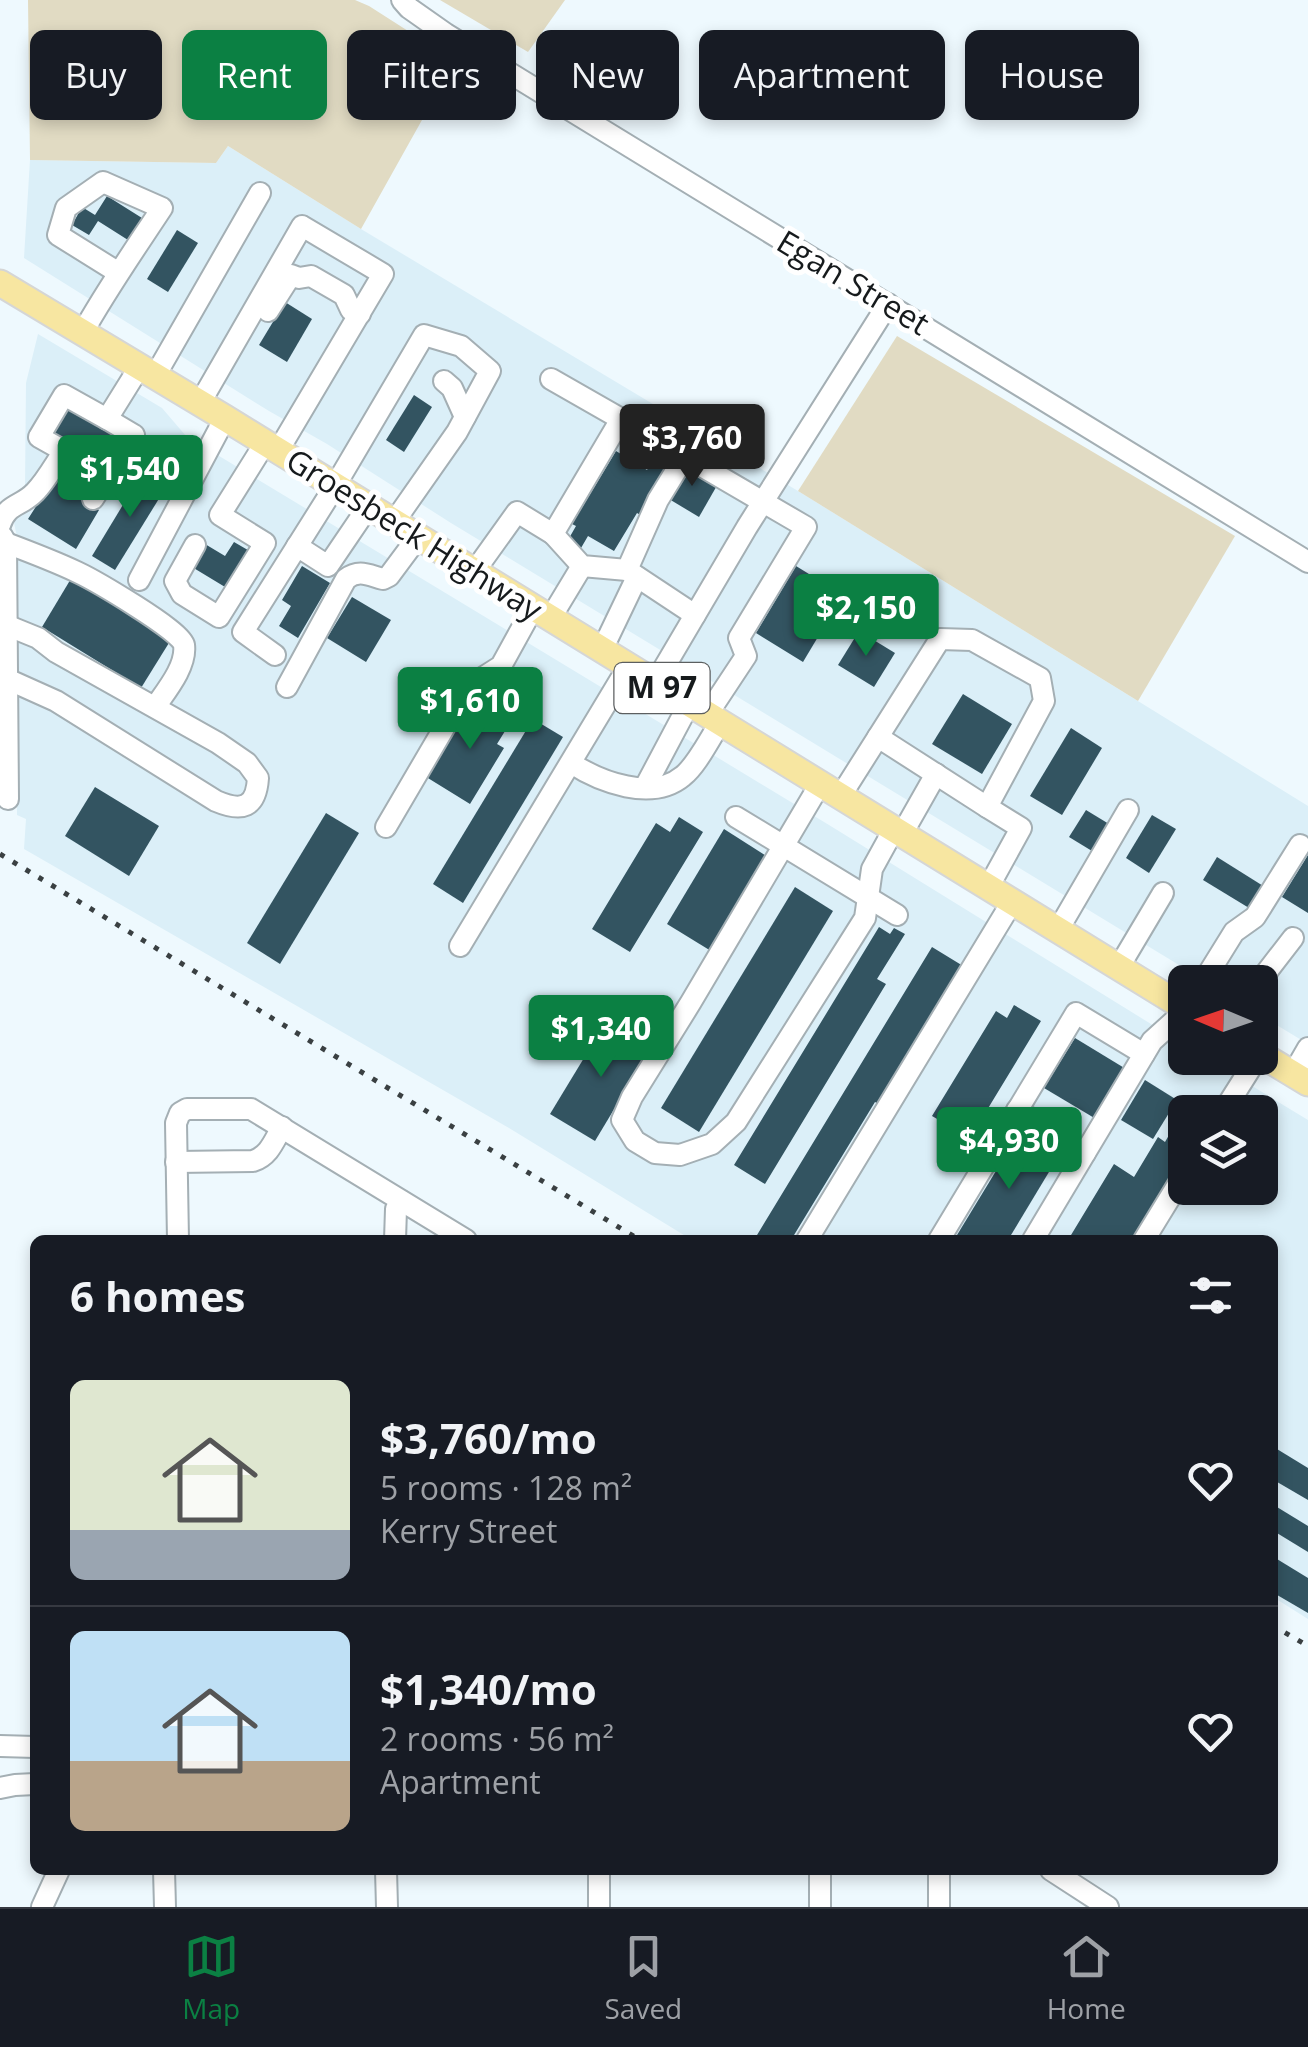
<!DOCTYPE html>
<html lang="en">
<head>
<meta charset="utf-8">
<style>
	body { margin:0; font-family:"Open Sans",sans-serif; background:#20242c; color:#f1f3f6; height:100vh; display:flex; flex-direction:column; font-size:38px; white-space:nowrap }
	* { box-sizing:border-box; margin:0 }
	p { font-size:32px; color:#9ea1a6 }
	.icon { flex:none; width:55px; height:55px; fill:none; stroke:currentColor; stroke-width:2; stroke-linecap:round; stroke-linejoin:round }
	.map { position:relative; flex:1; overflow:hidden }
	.drawer { position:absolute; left:30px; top:1235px; width:1248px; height:640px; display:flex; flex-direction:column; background:#171b24; border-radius:15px; box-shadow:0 5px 15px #0003 }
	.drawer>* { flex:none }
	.hud { position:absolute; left:30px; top:30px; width:1250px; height:90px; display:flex; gap:20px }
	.needle { width:65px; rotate:272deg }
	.tools { position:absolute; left:1168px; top:965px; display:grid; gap:20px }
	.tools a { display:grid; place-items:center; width:110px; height:110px; border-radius:15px; background:#171b24; box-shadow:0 5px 15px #0003; font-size:50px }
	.price { position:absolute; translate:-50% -85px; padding:0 22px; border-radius:10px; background:#0b8043; color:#fff; font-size:32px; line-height:65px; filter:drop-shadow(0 2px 5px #0008) }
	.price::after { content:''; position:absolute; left:50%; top:60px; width:30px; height:22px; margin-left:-15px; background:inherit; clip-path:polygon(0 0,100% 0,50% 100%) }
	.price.current { background:#222; color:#fff }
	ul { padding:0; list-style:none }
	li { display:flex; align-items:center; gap:30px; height:250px; padding:0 40px }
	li+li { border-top:2px solid #363941 }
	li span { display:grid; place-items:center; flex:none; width:280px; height:200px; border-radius:15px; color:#555 }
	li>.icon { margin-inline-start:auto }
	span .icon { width:120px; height:120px; fill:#fffc; stroke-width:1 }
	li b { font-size:42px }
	h2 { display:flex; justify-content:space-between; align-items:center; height:120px; padding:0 40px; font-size:42px }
	.pill { padding:0 35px; border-radius:15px; background:#171b24; box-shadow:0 5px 15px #0003; font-size:35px; line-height:90px }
	.pill.current { background:#0b8043; color:#fff }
	.tabs { display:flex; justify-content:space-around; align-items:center; height:140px; border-top:2px solid #363941; background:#171b24; font-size:28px; color:#9ea1a6 }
	.tabs a { display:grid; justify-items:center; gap:5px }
	.tabs .current { color:#0b8043 }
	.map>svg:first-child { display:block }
	.built { fill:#dbeff8; fill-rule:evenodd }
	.green { fill:#e1dbc3 }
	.building { fill:#335461 }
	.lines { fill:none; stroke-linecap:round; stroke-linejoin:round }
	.minor-casing { stroke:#a4afb4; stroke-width:24 }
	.major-casing { stroke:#d5d6d6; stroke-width:29 }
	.minor { stroke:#fff; stroke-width:20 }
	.major { stroke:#f7e6a1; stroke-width:25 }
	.rail { stroke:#3a4042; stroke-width:5; stroke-dasharray:5 10; stroke-linecap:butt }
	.labels { text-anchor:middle; stroke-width:10; stroke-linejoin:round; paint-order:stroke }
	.shield { fill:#fff; stroke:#5c5f60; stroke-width:2.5 }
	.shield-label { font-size:30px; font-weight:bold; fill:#161a1c }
	.street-label { font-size:32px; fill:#161a1c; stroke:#fff }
</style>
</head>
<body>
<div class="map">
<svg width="1308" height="1907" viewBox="0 0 1308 1907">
	<rect width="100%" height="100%" fill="#eef9fe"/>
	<g class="built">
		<polygon points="228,146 361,229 798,491 1308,806 1308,1044 1260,1015 1260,982 1207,982 451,523 327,444 269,411 24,258 30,160 216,163"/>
		<path d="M38 334 162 408 186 436 829 825 1185 1045V1058H1206L1308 1120V1619L1273 1597 1272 1240H692L509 1128 24 849 26 819 17 815 18 542 12 513 6 500 25 487 26 383ZM1185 1112H1260V1188H1185Z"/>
	</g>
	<g class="green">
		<polygon points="28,0 355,0 369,6 455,61 361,229 228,146 216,163 30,160"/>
		<polygon points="440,0 565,0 528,52"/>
		<polygon points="897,336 1235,536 1138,701 798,491"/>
	</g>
	<g class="building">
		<polygon points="107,196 142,218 128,240 98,221 89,235 72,225 82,207 95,215"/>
		<polygon points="177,230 198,243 168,292 147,279"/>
		<polygon points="285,302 312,319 287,362 259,345"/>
		<polygon points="414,395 432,407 404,452 386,440"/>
		<polygon points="67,403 122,437 106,464 99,460 77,497 99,510 76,549 28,519 75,445 51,431"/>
		<polygon points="616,451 647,470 657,454 664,453 672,458 642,516 637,513 614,551 588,536 581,548 568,540 576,526 572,524"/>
		<polygon points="685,461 719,482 699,517 664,496"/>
		<polygon points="144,470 168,484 115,570 92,556"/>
		<polygon points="234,542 253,553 230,590 192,567 205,544 225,556"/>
		<polygon points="302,566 330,583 298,638 279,626 291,606 282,600"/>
		<polygon points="796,566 843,595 803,662 756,633"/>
		<polygon points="72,577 172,638 141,688 42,627"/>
		<polygon points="352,597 391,620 366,662 327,638"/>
		<polygon points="859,631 895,653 874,687 838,665"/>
		<polygon points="963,694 1012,724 982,774 932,744"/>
		<polygon points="481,699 513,718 497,744 504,748 470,804 423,775 457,719 466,724"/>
		<polygon points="533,719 563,737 463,903 433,884"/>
		<polygon points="1071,728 1102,748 1062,815 1030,796"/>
		<polygon points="95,787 159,826 129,876 65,836"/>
		<polygon points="1086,810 1109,824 1092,851 1069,837"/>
		<polygon points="326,813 359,833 280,964 247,943"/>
		<polygon points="1152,815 1176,829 1149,873 1126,858"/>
		<polygon points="679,817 703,832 630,952 592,929 656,823 670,832"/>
		<polygon points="724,829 768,857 711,951 667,924"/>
		<polygon points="1308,855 1308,913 1282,897"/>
		<polygon points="1217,857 1268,889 1254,911 1203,880"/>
		<polygon points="795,887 833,911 699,1132 661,1108"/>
		<polygon points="879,927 890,934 894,928 905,934 877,979 886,984 765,1184 734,1165"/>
		<polygon points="932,947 968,969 884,1107 875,1102 791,1240 754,1240"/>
		<polygon points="1014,1005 1041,1021 970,1138 932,1116 996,1011 1007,1018"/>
		<polygon points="607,1020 652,1046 595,1141 550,1114"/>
		<polygon points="1075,1038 1126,1069 1096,1119 1044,1088"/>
		<polygon points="1145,1080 1177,1100 1153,1139 1121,1120"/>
		<polygon points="1176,1123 1185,1129 1185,1159 1136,1240 1068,1240 1114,1164 1134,1177 1158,1137 1165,1142"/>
		<polygon points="1019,1133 1058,1157 1008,1240 954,1240"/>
		<polygon points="1272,1446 1308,1468 1308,1500 1272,1479"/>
		<polygon points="1272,1504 1308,1526 1308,1552 1272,1530"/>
		<polygon points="1272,1556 1308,1578 1308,1613 1272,1592"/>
	</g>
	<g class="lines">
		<g class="minor-casing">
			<g id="minor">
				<polyline points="402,0 409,8 446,34 1308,562"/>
				<polyline points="268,311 291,275 299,278 311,276 344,295 351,310 360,314"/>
				<path d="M83 332C107 289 135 249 162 208L103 182 66 208 58 235 119 273"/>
				<polyline points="155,376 260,193"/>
				<polyline points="444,381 452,388 465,417"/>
				<polyline points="200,403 302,226 383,274 278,451"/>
				<polyline points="621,419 806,527 739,638 746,656 707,715"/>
				<polyline points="93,499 134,435 107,419"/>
				<path d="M0 525C7 503 21 507 35 492 46 481 55 464 64 451L39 437 64 395 107 419 140 366"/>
				<polyline points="553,534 582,566 627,570 695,615"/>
				<polyline points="2,536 6,543 8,799"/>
				<path d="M6 543C30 552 54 561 77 572 94 580 182 631 184 645 187 666 166 691 155 707"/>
				<polyline points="195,545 175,581 182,594 219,617 265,543 220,515 265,443"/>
				<polyline points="297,546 328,566 368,507"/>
				<polyline points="627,570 658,500 685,456"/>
				<polyline points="474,572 517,512 553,534 621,419 551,379"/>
				<polyline points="139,580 225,418"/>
				<polyline points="550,619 582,566"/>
				<path d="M6 625 38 638 56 652 218 743 247 763 258 778C256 808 242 812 216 801L56 701 7 679"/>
				<polyline points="602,650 637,577"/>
				<polyline points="275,655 243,632 335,486 424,335 461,346 490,371 457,432 394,522"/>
				<polyline points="655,683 747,527 888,304"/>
				<path d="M287 687 346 579C359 569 368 575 383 579L389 576 418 537"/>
				<polyline points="878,737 987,807"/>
				<path d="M571 763C600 782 652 802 683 776 697 765 710 738 720 723"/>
				<polyline points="820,784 691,1002 632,1097 622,1120 635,1141 655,1153 680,1155 712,1144 736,1122 865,918 872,869 894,829"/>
				<polyline points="645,787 689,704"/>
				<polyline points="840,797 940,639 972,640 1040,678 1044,701 987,807 1021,828 988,888"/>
				<polyline points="736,817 897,915"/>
				<polyline points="386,827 468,687 501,666 533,608"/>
				<polyline points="902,834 936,774"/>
				<polyline points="1058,930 1128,810"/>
				<polyline points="460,946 628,667"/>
				<polyline points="1119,967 1163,893"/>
				<polyline points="1203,982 1234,932 1255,917 1300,845"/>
				<polyline points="1259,982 1293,938"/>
				<polyline points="1293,1074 1308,1048"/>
				<polyline points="1017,1110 1085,1153"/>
				<polyline points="1223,1112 1257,1058"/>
				<path d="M176 1162 253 1161C269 1156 274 1141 282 1127"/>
				<polyline points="178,1240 176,1123 180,1113 187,1109 251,1109 466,1240"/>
				<polyline points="395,1240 396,1209 401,1201"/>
				<polyline points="807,1240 1012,902"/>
				<polyline points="939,1240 1076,1013 1144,1054"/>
				<polyline points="1033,1240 1152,1041 1185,1011"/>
				<polyline points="1144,1240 1185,1173"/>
				<polyline points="0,1746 35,1747"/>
				<polyline points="0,1788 15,1785 35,1784"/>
				<polyline points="164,1870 165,1907"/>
				<polyline points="386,1870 387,1907"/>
				<polyline points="599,1870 599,1907"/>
				<polyline points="820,1870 820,1907"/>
				<polyline points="1051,1870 1108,1907"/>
				<polyline points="42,1907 59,1870"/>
				<polyline points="939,1907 939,1870"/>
			</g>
		</g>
		<g class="major-casing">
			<g id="major">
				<polyline points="0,283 225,418 1185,1008"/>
				<polyline points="1260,1054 1308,1083"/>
			</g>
		</g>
		<use href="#minor" class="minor"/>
		<use href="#major" class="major"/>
		<g class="rail">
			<polyline points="0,854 640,1240"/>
			<polyline points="1272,1625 1308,1646"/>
		</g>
	</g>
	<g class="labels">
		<rect class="shield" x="614.5" y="663" width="95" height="50" rx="8"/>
		<g class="shield-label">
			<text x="662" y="698">M 97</text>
		</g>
		<g class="street-label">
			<text transform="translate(853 283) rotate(31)" y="11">Egan Street</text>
			<text transform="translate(414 535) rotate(32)" y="11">Groesbeck Highway</text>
		</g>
	</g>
</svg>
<div class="tools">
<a><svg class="needle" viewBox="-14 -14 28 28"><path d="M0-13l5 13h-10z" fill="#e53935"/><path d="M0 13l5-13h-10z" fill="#9ea1a6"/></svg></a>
<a><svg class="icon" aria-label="layers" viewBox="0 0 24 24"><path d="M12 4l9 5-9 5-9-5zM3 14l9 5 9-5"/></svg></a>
</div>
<b class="price current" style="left:692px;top:489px">$3,760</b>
<b class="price" style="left:130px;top:520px">$1,540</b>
<b class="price" style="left:866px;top:659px">$2,150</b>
<b class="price" style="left:470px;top:752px">$1,610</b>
<b class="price" style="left:601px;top:1080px">$1,340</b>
<b class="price" style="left:1009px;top:1192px">$4,930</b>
<div class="hud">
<a class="pill">Buy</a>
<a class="pill current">Rent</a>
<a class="pill">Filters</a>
<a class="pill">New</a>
<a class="pill">Apartment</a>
<a class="pill">House</a>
</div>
<section class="drawer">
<h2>6 homes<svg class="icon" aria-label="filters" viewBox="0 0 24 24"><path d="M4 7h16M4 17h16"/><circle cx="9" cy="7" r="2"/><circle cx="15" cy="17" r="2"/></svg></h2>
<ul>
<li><span style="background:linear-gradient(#dfe7d0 75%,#9aa5b1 0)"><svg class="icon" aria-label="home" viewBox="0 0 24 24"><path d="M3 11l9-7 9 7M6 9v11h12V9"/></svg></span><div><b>$3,760/mo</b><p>5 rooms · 128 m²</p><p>Kerry Street</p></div><svg class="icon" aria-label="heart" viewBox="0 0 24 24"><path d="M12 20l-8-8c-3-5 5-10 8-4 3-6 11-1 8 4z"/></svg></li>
<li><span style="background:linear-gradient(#bfe0f5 65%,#b9a48a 0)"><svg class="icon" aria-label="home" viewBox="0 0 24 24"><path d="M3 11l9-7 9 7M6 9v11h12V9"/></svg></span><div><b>$1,340/mo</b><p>2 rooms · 56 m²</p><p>Apartment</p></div><svg class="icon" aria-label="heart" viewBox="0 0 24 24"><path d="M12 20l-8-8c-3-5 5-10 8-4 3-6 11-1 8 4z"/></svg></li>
</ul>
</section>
</div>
<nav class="tabs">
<a class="current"><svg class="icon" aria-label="map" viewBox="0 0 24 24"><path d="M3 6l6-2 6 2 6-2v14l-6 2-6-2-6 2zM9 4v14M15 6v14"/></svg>Map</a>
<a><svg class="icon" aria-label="saved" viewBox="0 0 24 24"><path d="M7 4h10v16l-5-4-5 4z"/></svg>Saved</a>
<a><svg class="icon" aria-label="home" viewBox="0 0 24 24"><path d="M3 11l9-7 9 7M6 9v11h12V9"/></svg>Home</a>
</nav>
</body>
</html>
